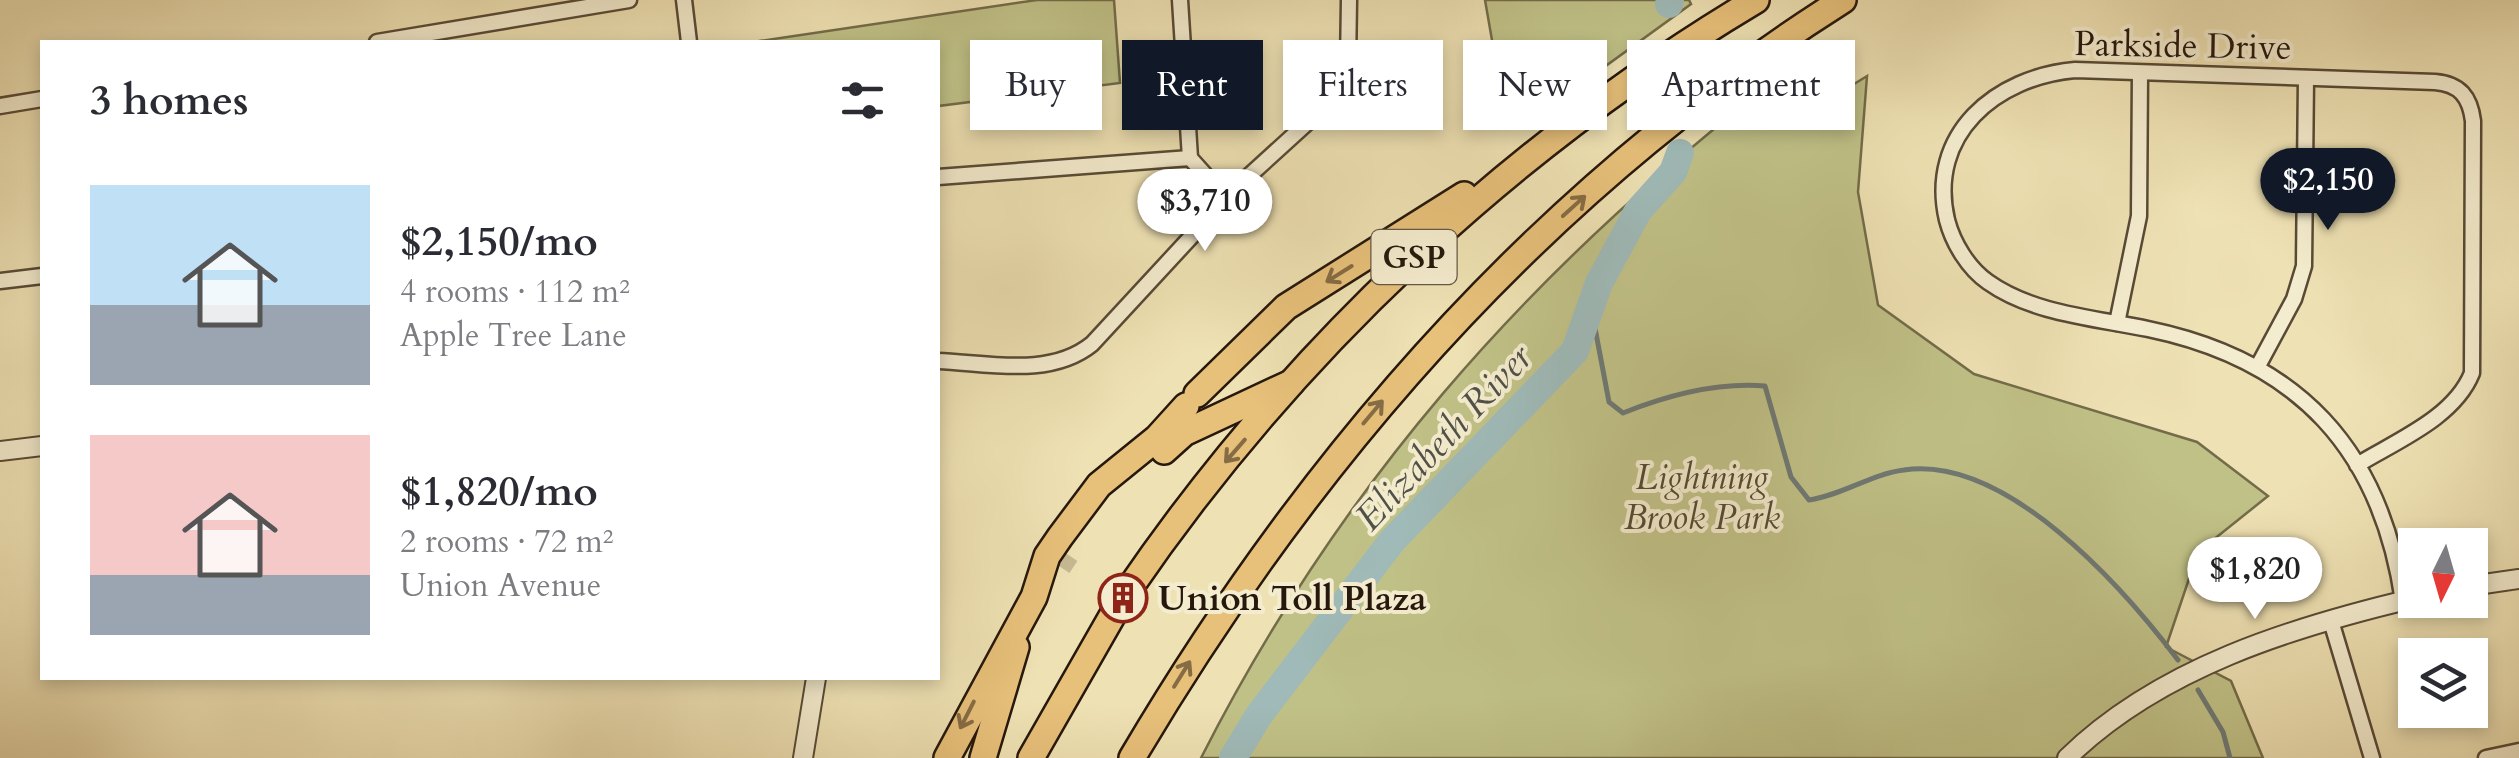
<!DOCTYPE html>
<html lang="en">
<head>
<meta charset="utf-8">
<style>
	body { margin:0; font-family:Cardo,serif; background:#f2f2f3; color:#2b2b33; height:100vh; display:flex; flex-direction:column; font-size:38px; white-space:nowrap }
	* { box-sizing:border-box; margin:0 }
	p { font-size:32px; color:#7c7c81 }
	.icon { flex:none; width:55px; height:55px; fill:none; stroke:currentColor; stroke-width:2; stroke-linecap:round; stroke-linejoin:round }
	.map { position:relative; flex:1; overflow:hidden }
	.side { position:absolute; left:40px; top:40px; width:900px; height:640px; display:flex; flex-direction:column; background:#fff; border-radius:0px; box-shadow:0 5px 15px #0003 }
	.side>* { flex:none }
	.guide { position:absolute; left:970px; top:40px; width:950px; height:90px; display:flex; gap:20px }
	.needle { width:65px; rotate:185deg }
	.tools { position:absolute; left:2398px; top:528px; display:grid; gap:20px }
	.tools a { display:grid; place-items:center; width:90px; height:90px; border-radius:0px; background:#fff; box-shadow:0 5px 15px #0003; font-size:50px }
	.price { position:absolute; translate:-50% -85px; padding:0 22px; border-radius:35px; background:#fff; color:#222; font-size:32px; line-height:65px; filter:drop-shadow(0 2px 5px #0008) }
	.price::after { content:''; position:absolute; left:50%; top:60px; width:30px; height:22px; margin-left:-15px; background:inherit; clip-path:polygon(0 0,100% 0,50% 100%) }
	.price.selected { background:#111827; color:#fff }
	ul { padding:0; list-style:none }
	li { display:flex; align-items:center; gap:30px; height:250px; padding:0 50px }
	li span { display:grid; place-items:center; flex:none; width:280px; height:200px; border-radius:0px; color:#555 }
	li>.icon { margin-inline-start:auto }
	span .icon { width:120px; height:120px; fill:#fffc; stroke-width:1 }
	li b { font-size:42px }
	h2 { display:flex; justify-content:space-between; align-items:center; height:120px; padding:0 50px; font-size:42px }
	.chip { padding:0 35px; border-radius:0px; background:#fff; box-shadow:0 5px 15px #0003; font-size:35px; line-height:90px }
	.chip.selected { background:#111827; color:#fff }
	.map>svg:first-child { display:block }
	.green { fill:#c0c187; stroke:#736c4a; stroke-width:2.5 }
	.lines { fill:none; stroke-linecap:round; stroke-linejoin:round }
	.stream { stroke:#6f7974; stroke-width:5 }
	.river { stroke:#9fbab8; stroke-width:28 }
	.motorway-tunnel { stroke:#c6b992; stroke-width:25; stroke-dasharray:25 12; stroke-linecap:butt }
	.minor-casing { stroke:#584a36; stroke-width:19 }
	.tertiary-casing { stroke:#584a36; stroke-width:22 }
	.motorway-casing { stroke:#26180d; stroke-width:30 }
	.minor { stroke:#f4ecce; stroke-width:14 }
	.tertiary { stroke:#f4ecce; stroke-width:18 }
	.motorway { stroke:#e7c07a; stroke-width:25 }
	.oneway { stroke:#866c44 }
	.labels { text-anchor:middle; stroke-width:8; stroke-linejoin:round; paint-order:stroke }
	.shield { fill:#f4ecce; stroke:#645847; stroke-width:2.5 }
	.shield-label { font-size:32px; font-weight:bold; fill:#26180d }
	.street-label { font-size:35px; fill:#26180d; stroke:#f4ecce }
	.park-label { font-size:35px; font-style:italic; fill:#544b32; stroke:#f4ecce }
	.poi-label { font-size:35px; font-weight:bold; fill:#26180d; stroke:#f4ecce; text-anchor:start }
	.water-label { font-size:38px; font-style:italic; fill:#505149; stroke:#f4ecce }
</style>
</head>
<body>
<div class="map">
<svg width="2519" height="758" viewBox="0 0 2519 758">
	<rect width="100%" height="100%" fill="#eee1b3"/>
	<filter id="stains"><feTurbulence type="fractalNoise" baseFrequency=".002" numOctaves="4"/><feColorMatrix values="0 0 0 0 .2 0 0 0 0 .09 0 0 0 0 .02 0 0 0 .5 -.17"/></filter>
	<radialGradient id="worn" r=".72"><stop offset=".6" stop-color="#630" stop-opacity="0"/><stop offset="1" stop-color="#630" stop-opacity=".3"/></radialGradient>
	<g class="green">
		<polygon points="1037,0 1114,0 1120,83 938,106 938,42 753,42"/>
		<polygon points="1485,0 1689,0 1691,4 1534,118 1504,109"/>
		<path d="M1867 76 1858 192 1878 305 1974 374 2197 442 2268 496 2198 552 2166 647 2231 681 2263 758H1201C1338 488 1522 279 1760 92L1786 126Z"/>
	</g>
	<g class="lines">
		<g class="stream">
			<path d="M1591 307 1609 402 1623 413C1668 395 1716 382 1765 386L1791 477 1809 500C1843 495 1871 474 1904 470 2006 455 2122 586 2178 660"/>
			<polyline points="2198,690 2223,732 2230,758"/>
		</g>
		<g class="river">
			<polyline points="1669,4 1670,0"/>
			<polyline points="1233,758 1259,715 1392,541 1575,351 1599,283 1638,211 1673,172 1680,153"/>
		</g>
		<polyline class="motorway-tunnel" points="1059,566 1067,554"/>
		<g class="minor-casing">
			<g id="minor">
				<polyline points="684,0 689,42"/>
				<polyline points="1180,0 1190,158 1226,198"/>
				<polyline points="377,42 629,0"/>
				<polyline points="0,106 42,99"/>
				<polyline points="938,177 1190,158"/>
				<polyline points="0,281 42,276"/>
				<polyline points="2117,323 2139,216 2140,73"/>
				<path d="M938 361C988 363 1050 378 1092 344L1239 185 1329 103 1348 65 1349 0"/>
				<polyline points="2258,366 2294,299 2304,266 2306,78"/>
				<path d="M2357 465C2396 441 2454 418 2472 373L2473 121C2470 97 2460 84 2435 82L2075 70C1996 77 1927 134 1947 220 1953 243 1968 268 1988 282 2033 314 2095 318 2148 329 2298 360 2381 449 2403 601"/>
				<polyline points="2331,621 2372,758"/>
				<polyline points="2486,758 2519,751"/>
			</g>
		</g>
		<g class="tertiary-casing">
			<g id="tertiary">
				<polyline points="0,451 42,446"/>
				<polyline points="2470,586 2519,579"/>
				<polyline points="803,758 816,678"/>
				<path d="M2067 758C2159 668 2292 627 2415 598"/>
			</g>
		</g>
		<g class="motorway-casing">
			<g id="motorway">
				<polyline points="1197,394 1286,307 1464,195"/>
				<polyline points="1164,451 1184,433 1291,383"/>
				<path d="M1127 592C1290 353 1508 148 1756 0"/>
				<polyline points="947,758 1034,597 1047,556 1060,537 1099,485 1157,438 1186,406"/>
				<polyline points="983,758 1016,647"/>
				<polyline points="1031,758 1119,604"/>
				<path d="M1132 758C1311 455 1544 189 1843 0"/>
			</g>
		</g>
		<use href="#minor" class="minor"/>
		<use href="#tertiary" class="tertiary"/>
		<use href="#motorway" class="motorway"/>
	</g>
	<defs><path id="oneway-shaft" d="M-6 0H5M1.5-3L5.5 0L1.5 3" fill="none" stroke-width="1.6" stroke-linecap="round" stroke-linejoin="round" transform="scale(2.5)"/></defs>
	<g class="oneway">
		<use href="#oneway-shaft" transform="translate(1574 206) rotate(-42)"/>
		<use href="#oneway-shaft" transform="translate(1339 274) rotate(148)"/>
		<use href="#oneway-shaft" transform="translate(1373 412) rotate(-50)"/>
		<use href="#oneway-shaft" transform="translate(1235 451) rotate(131)"/>
		<use href="#oneway-shaft" transform="translate(1182 674) rotate(-58)"/>
		<use href="#oneway-shaft" transform="translate(967 715) rotate(117)"/>
	</g>
	<defs>
		<g id="building-ring" transform="scale(2.5)"><circle r="9.5" fill="#f4ecce" stroke="#8f2418" stroke-width="1.5"/><path d="M-4-6H4V6H1V3H-1V6H-4ZM-2.5-4.3h1.7v1.8h-1.7ZM.8-4.3h1.7v1.8H.8ZM-2.5-1h1.7V.8h-1.7ZM.8-1h1.7V.8H.8Z" fill="#8f2418"/></g>
	</defs>
	<g fill-rule="evenodd">
		<use href="#building-ring" x="1123" y="598"/>
	</g>
	<g class="labels">
		<rect class="shield" x="1371.5" y="230" width="85" height="54" rx="8"/>
		<g class="shield-label">
			<text x="1414" y="268">GSP</text>
		</g>
		<g class="street-label">
			<text transform="translate(2183 45) rotate(1)" y="12">Parkside Drive</text>
		</g>
		<g class="park-label">
			<text x="1702" y="489">Lightning<tspan x="1702" dy="40">Brook Park</tspan></text>
		</g>
		<g class="poi-label">
			<text x="1158" y="610">Union Toll Plaza</text>
		</g>
		<g class="water-label">
			<text transform="translate(1443 437) rotate(-47)" y="13">Elizabeth River</text>
		</g>
	</g>
	<rect width="100%" height="100%" filter="url(#stains)"/>
	<rect width="100%" height="100%" fill="url(#worn)"/>
</svg>
<div class="tools">
<a><svg class="needle" viewBox="-14 -14 28 28"><path d="M0-13l5 13h-10z" fill="#e53935"/><path d="M0 13l5-13h-10z" fill="#7c7c81"/></svg></a>
<a><svg class="icon" aria-label="layers" viewBox="0 0 24 24"><path d="M12 4l9 5-9 5-9-5zM3 14l9 5 9-5"/></svg></a>
</div>
<b class="price selected" style="left:2328px;top:233px">$2,150</b>
<b class="price" style="left:1205px;top:254px">$3,710</b>
<b class="price" style="left:2255px;top:622px">$1,820</b>
<div class="guide">
<a class="chip">Buy</a>
<a class="chip selected">Rent</a>
<a class="chip">Filters</a>
<a class="chip">New</a>
<a class="chip">Apartment</a>
</div>
<section class="side">
<h2>3 homes<svg class="icon" aria-label="filters" viewBox="0 0 24 24"><path d="M4 7h16M4 17h16"/><circle cx="9" cy="7" r="2"/><circle cx="15" cy="17" r="2"/></svg></h2>
<ul>
<li><span style="background:linear-gradient(#bfe0f5 60%,#9aa5b1 0)"><svg class="icon" aria-label="home" viewBox="0 0 24 24"><path d="M3 11l9-7 9 7M6 9v11h12V9"/></svg></span><div><b>$2,150/mo</b><p>4 rooms · 112 m²</p><p>Apple Tree Lane</p></div></li>
<li><span style="background:linear-gradient(#f6c9c9 70%,#9aa5b1 0)"><svg class="icon" aria-label="home" viewBox="0 0 24 24"><path d="M3 11l9-7 9 7M6 9v11h12V9"/></svg></span><div><b>$1,820/mo</b><p>2 rooms · 72 m²</p><p>Union Avenue</p></div></li>
</ul>
</section>
</div>
</body>
</html>
